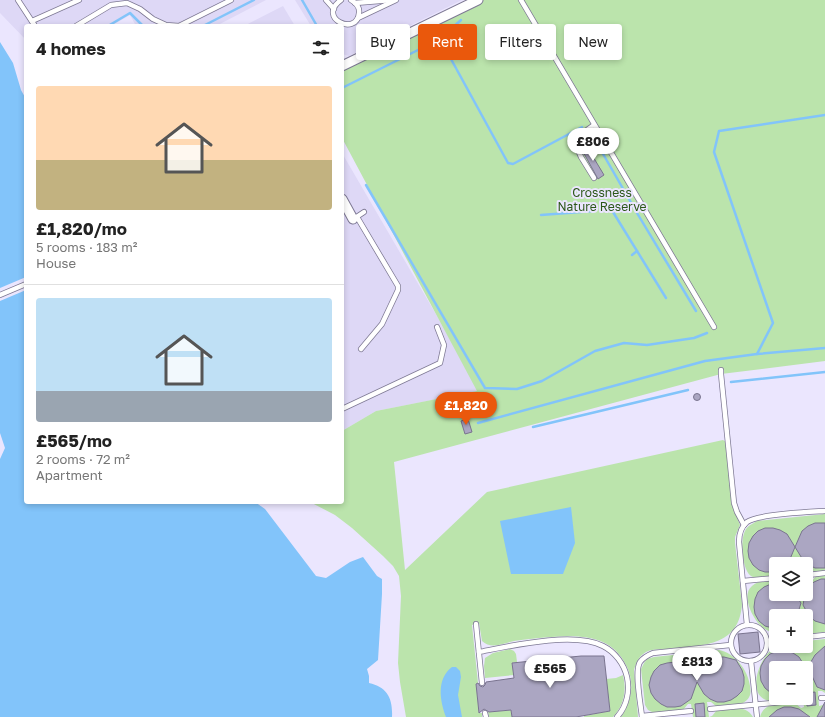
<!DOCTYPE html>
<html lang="en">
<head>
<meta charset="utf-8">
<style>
	body { margin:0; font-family:"Golos Text",sans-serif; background:#f2f2f2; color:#222; height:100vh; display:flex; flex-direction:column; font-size:15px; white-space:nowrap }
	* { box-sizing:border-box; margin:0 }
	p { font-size:13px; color:#767676 }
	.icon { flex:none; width:22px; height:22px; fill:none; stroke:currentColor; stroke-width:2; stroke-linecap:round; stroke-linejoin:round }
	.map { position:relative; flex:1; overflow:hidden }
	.sheet { position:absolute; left:24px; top:24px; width:320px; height:480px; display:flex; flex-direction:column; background:#fff; border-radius:4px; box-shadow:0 2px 6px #0003 }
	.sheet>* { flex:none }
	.top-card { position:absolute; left:356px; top:24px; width:380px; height:36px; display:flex; gap:8px }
	.tools { position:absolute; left:769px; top:557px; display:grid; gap:8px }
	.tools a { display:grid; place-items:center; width:44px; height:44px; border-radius:4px; background:#fff; box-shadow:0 2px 6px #0003; font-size:20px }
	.price { position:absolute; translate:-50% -34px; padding:0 9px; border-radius:14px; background:#fff; color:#222; font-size:13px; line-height:26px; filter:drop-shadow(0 1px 2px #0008) }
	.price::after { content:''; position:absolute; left:50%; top:24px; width:12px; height:9px; margin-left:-6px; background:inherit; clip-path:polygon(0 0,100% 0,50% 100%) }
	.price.current { background:#ea580c; color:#fff }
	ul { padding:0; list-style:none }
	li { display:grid; align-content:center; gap:8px; height:212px; padding:0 12px }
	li+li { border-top:1px solid #e0e0e0 }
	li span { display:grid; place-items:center; height:124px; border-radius:4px; color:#555 }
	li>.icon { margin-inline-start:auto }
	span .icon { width:72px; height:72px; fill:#fffc; stroke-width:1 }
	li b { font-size:17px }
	h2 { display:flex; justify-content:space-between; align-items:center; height:48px; padding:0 12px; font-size:17px }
	.pill { padding:0 14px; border-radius:4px; background:#fff; box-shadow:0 2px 6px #0003; font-size:14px; line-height:36px }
	.pill.current { background:#ea580c; color:#fff }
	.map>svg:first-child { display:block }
	.built { fill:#ded8f6 }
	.green { fill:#bbe4ac }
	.water { fill:#82c4fa }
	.pier { fill:#ebe6fe }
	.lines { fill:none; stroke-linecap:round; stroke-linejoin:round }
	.stream { stroke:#82c4fa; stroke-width:2.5 }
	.building { fill:#aba6c2; stroke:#7a748f }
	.service-casing { stroke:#7e7994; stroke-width:6 }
	.minor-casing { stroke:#7e7994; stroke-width:11 }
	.service { stroke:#fff; stroke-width:4.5 }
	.minor { stroke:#fff; stroke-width:9 }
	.labels { text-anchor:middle; stroke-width:4; stroke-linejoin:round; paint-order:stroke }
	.park-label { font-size:12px; fill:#2b5717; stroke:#ebe6fe }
</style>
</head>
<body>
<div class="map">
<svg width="825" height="717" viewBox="0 0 825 717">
	<rect width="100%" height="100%" fill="#ebe6fe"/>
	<g class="built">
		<polygon points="0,0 266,0 216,26 136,26 130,15 111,26 26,26 26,40 0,13"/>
		<polygon points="295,0 462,0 349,56 342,54 342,26 311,26"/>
		<polygon points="283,6 295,26 244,26"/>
		<polygon points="342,153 448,335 478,391 376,411 342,431"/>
	</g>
	<g class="green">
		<path d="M476 0H825V361L721 374 394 462 405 570 487 492 723 440 726 442 732 505 740 525 735 537V543L742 604C739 648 701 645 667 649 660 649 652 649 646 652 639 656 636 663 634 670L638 717H621C631 702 635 684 627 667 612 635 582 635 551 637 538 638 526 639 514 641 504 643 491 650 482 641L479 623 472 625 478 683 476 684 479 713H482V717H406L400 682 398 663 401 596 399 576 393 566 383 556 352 528 335 515 310 502H342V431L376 411 477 391 342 138V71Z"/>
		<path d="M825 514V571L815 572 809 568H806V564H776V577C769 577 757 580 751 576 742 570 740 540 745 531 747 526 752 524 757 521Z"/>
		<path d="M806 572 808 583 811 582 816 576 825 575V632L806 634V616H776V634C770 632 764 630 760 625 752 617 741 595 752 586 758 580 768 581 776 580V594H806Z"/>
		<path d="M825 639V693L822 691H818L819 706 823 705 825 702V717H760C764 701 782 704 795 703L801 708 804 707 803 698H806V668H776V698H795L794 699C786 700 773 703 766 700 746 693 760 652 778 646 786 644 798 646 806 646V641Z"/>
		<polygon points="510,649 514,651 516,654 517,662 512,663 514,675 485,678 484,666 485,658 493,653"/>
		<path d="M719 650C735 653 748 670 750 686 751 691 751 696 747 700 740 707 726 706 717 707L711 702H707L709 717 712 716 717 710C730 709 746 704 753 717H693L691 704H688L683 710 654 713 648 710 645 705 641 669 644 663 647 659 654 657Z"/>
		<path d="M623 675C627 691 624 705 613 717H584V716L610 711 606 679 616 678Z"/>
		<polygon points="511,710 512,717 489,717 488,712"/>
	</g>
	<g class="water">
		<path d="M0 42 13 63 21 90 26 99V502H255L265 509 316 576 326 578 350 562 363 557 377 576 382 579V594L378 660 367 669 369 676V683C387 687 393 698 392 717H0Z"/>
		<polygon points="571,507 575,543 563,574 511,574 500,521"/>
		<path d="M452 667H456L460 671 461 677 458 695 462 717H446C440 701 436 679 452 667Z"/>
	</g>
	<g class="pier">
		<polygon points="26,277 26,290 0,301 0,288"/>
		<polygon points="0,433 5,448 0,459"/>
	</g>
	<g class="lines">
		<g class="stream">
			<polyline points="302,0 317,26"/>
			<polyline points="108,26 130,13 143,26"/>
			<polyline points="203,26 254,0"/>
			<polyline points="440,39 508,163 513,164 582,127"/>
			<polyline points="342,88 440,39 461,20"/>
			<polyline points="591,133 637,213 696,311"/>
			<polyline points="366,185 485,388 517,389 542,381 595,351 624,343 647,345 694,338 707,333"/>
			<polyline points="613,212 666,298"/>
			<polyline points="541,215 594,211"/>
			<polyline points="632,255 637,251"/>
			<polyline points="757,354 773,323 714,152 719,131 825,115"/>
			<polyline points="731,382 825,372"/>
			<polyline points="478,423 705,361 757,354 825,348"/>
			<polyline points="533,427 688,390"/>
		</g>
	</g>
	<g class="building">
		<polygon points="586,145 604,175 598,179 581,148"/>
		<circle cx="697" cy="397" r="3.5"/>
		<polygon points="468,419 472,432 465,434 461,421"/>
		<polygon points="815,523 825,523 825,568 815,568 809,565 803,560 795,547 788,564 776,564 776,572 765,572 759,570 753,565 749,558 748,551 749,543 753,536 758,531 765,528 773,528 780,530 787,534 795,547 802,531 808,526"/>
		<polygon points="821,579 825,579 825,624 815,621 809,616 803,605 805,594 806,594 808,587 814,582"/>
		<polygon points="771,584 776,584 776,594 795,594 801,603 797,616 776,616 776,629 765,626 759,621 755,614 754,607 755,599 758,592 764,587"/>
		<polygon points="758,632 760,652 740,654 738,634"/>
		<polygon points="825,646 825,690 817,687 812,676 809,665 815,655"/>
		<polygon points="778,651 785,651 793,653 799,657 806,668 776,668 776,695 771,693 765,688 761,681 760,673 761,666 765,659 770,654"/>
		<polygon points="581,656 604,656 610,711 576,717 512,717 511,710 489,712 484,709 479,713 476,684 478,683 480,686 483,687 485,685 486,682 514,678 512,663"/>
		<polygon points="717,657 724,657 736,660 742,670 744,677 744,684 742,691 737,696 731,700 724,702 717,702 710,699 704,694 697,682 691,699 681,706 675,707 667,707 661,704 655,699 651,693 649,685 651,677 654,671 660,665 667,663 675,662 682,664 688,669 697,681 704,665 710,660"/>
		<polygon points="815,692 816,705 807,706 806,693"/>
		<polygon points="825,702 825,717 817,717"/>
		<polygon points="704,703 705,717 696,717 695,704"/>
		<polygon points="784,707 791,707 799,709 810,717 769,717 777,710"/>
	</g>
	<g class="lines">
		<g class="service-casing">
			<g id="service">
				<polyline points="18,0 35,26"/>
				<polyline points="326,0 334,9"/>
				<path d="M341 0C316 18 357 37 359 13 360 7 356 3 351 0"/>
				<polyline points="521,0 714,327"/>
				<polyline points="355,3 392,0"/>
				<polyline points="358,18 396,0"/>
				<polyline points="32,21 79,0"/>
				<polyline points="76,26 111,5 127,3 140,9 153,19 166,25 179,26 231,0"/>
				<polyline points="594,178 581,157 576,145 580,135 594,125"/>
				<polyline points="357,217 398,286 398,290 382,324 361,349"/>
				<polyline points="355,218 364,212"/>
				<polyline points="0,295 26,284"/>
				<polyline points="721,370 721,374 734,503 737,512 744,525"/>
				<polyline points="342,409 440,363 444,345 437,327"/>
				<polyline points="808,575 825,573"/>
				<polyline points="743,581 776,578"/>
				<polyline points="476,624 482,683"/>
				<circle cx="749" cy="643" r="18"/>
				<path d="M747 625 739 542C739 534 741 527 747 522 758 514 809 512 825 511"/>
				<polyline points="806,637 825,635"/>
				<polyline points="767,641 776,641"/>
				<path d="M479 652C510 646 574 631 603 646 615 652 624 664 627 677 630 691 627 706 617 717"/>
				<polyline points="751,661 757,717"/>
				<polyline points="821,698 825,698"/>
				<polyline points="710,709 802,700"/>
				<polyline points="485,713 486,717"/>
				<polyline points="642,716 691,711"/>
				<path d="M642 717C641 706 634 671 640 662 643 658 648 655 653 653L730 645"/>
			</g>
		</g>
		<g class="minor-casing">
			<g id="minor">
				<polyline points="342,66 478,0"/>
				<polyline points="342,199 353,219"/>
			</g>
		</g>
		<use href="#service" class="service"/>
		<use href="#minor" class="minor"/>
	</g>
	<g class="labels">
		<g class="park-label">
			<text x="602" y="197">Crossness<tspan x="602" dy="14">Nature Reserve</tspan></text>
		</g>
	</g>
</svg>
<div class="tools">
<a><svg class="icon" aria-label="layers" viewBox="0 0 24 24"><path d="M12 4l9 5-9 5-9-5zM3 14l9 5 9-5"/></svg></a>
<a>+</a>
<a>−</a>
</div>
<b class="price" style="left:593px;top:162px">£806</b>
<b class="price current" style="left:466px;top:426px">£1,820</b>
<b class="price" style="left:697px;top:682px">£813</b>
<b class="price" style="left:550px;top:689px">£565</b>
<div class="top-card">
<a class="pill">Buy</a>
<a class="pill current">Rent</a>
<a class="pill">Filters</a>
<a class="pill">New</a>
</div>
<section class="sheet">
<h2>4 homes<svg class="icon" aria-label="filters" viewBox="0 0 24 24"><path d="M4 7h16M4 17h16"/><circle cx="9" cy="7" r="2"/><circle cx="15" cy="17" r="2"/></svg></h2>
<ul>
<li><span style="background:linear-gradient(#ffd9b3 60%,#c2b280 0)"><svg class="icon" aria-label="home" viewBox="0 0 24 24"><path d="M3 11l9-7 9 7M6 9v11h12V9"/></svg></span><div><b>£1,820/mo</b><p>5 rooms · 183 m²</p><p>House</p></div></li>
<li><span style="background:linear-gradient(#bfe0f5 75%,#9aa5b1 0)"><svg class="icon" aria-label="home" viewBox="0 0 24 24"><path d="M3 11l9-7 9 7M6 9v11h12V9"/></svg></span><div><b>£565/mo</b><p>2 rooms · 72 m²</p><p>Apartment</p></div></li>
</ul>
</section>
</div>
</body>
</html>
